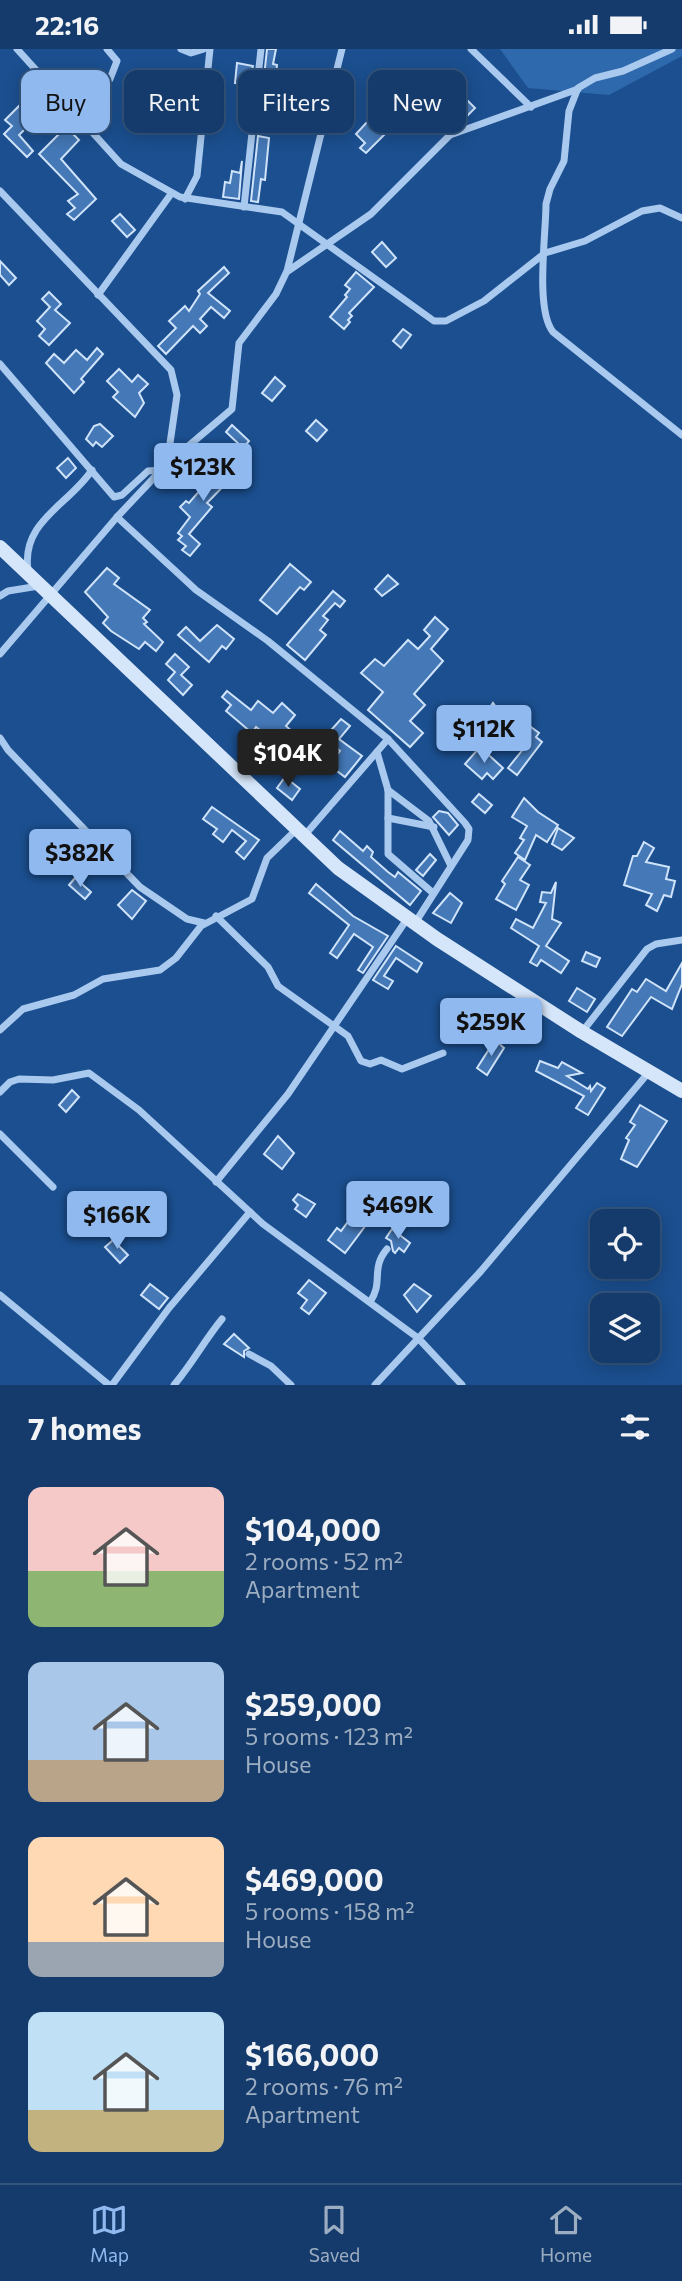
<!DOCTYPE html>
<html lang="en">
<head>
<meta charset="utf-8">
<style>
	body { margin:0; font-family:Commissioner,sans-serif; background:#1d4271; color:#f1f3f6; height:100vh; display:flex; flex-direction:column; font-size:26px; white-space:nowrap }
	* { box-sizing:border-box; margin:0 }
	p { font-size:23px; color:#9dadc1 }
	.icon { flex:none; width:38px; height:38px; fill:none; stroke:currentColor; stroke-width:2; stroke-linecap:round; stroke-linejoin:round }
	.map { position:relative; height:1336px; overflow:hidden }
	.side { display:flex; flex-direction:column; background:#143b6b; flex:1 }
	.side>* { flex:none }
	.banner { position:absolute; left:21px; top:21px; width:640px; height:63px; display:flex; gap:14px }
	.buttons { position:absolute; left:590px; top:1160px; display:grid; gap:14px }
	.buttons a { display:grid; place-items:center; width:70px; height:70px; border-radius:14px; background:#143b6b; box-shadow:0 4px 18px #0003,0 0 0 2px #33557e; font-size:35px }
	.price { position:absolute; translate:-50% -60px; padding:0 16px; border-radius:7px; background:#90b9f0; color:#111; font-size:23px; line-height:46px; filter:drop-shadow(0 2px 4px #0008) }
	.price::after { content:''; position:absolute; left:50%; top:42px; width:21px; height:16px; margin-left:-10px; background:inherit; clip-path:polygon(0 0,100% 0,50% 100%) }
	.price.active { background:#222; color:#fff }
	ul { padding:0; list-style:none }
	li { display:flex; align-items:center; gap:21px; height:175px; padding:0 28px }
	li span { display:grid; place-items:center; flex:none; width:196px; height:140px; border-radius:14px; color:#555 }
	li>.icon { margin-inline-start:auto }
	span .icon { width:84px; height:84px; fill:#fffc; stroke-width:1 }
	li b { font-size:30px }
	h2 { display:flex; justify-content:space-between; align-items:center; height:84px; padding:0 28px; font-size:30px }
	.pill { padding:0 24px; border-radius:14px; background:#143b6b; box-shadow:0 4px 18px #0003,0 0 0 2px #33557e; font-size:24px; line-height:63px }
	.pill.active { background:#90b9f0; color:#111 }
	.status { display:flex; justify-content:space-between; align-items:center; height:49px; padding:0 35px; background:#143b6b; direction:ltr }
	.status svg { height:19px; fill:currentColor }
	.menu { display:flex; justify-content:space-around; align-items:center; height:98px; border-top:2px solid #33557e; background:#143b6b; font-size:19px; color:#9dadc1 }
	.menu a { display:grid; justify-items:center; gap:4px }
	.menu .active { color:#90b9f0 }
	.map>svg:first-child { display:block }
	.green { fill:#2e69ad }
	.building { fill:#4478b7; stroke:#cfe3fa; stroke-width:2 }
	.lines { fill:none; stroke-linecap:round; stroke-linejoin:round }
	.street { stroke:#a9c9ee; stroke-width:7 }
	.secondary { stroke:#d6e6fa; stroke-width:14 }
</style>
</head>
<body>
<div class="status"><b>22:16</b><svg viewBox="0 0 49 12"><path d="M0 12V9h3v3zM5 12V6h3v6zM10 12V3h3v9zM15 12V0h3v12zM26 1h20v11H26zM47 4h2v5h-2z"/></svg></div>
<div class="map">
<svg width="682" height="1336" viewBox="0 0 682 1336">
	<rect width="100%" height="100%" fill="#1b4f8f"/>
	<polygon class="green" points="500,0 682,0 682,7 609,46 528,39"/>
	<g class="building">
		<polygon points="267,0 276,0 273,15 277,16 276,26 270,25 268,38 263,37"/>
		<polygon points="237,14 253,17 248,35 235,34"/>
		<polygon points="462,46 475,59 468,66 455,53"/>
		<polygon points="26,50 41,64 19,86 33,102 27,108 4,85 12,77 5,71"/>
		<polygon points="369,71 384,86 366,104 360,99 365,94 356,85"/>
		<polygon points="66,78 79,91 61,110 96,150 74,171 67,165 75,159 68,152 78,145 39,105"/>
		<polygon points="258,87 269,89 265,131 261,130 258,153 251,152"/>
		<polygon points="242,112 239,150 223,148 225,133 230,134 232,122 240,124"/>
		<polygon points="120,165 135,181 127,188 112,172"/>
		<polygon points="382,193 396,209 386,218 372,203"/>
		<polygon points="0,212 16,229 9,236 0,226"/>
		<polygon points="224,218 229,224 208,244 230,262 224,269 211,258 200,270 207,277 200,284 193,277 166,305 158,297 176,279 169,272 185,257 189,262 200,245 198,242"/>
		<polygon points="356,223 374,238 349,264 352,267 348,271 350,273 344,280 330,268 347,248 345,246 350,240 345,236"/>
		<polygon points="49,243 61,255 55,261 70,274 49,296 39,287 45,280 37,272 50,258 42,250"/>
		<polygon points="403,280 411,286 401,299 393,292"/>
		<polygon points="97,299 103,305 81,330 84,333 74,344 46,314 54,305 64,314 76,301 87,311"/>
		<polygon points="119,320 132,333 138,326 148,335 139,344 144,354 135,368 113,348 118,343 107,332"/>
		<polygon points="275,328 285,337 272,352 262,344"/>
		<polygon points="316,371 327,381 317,392 306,382"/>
		<polygon points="100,375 113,387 102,398 96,393 93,397 86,390 94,377"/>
		<polygon points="232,376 249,392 243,399 226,383"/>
		<polygon points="68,409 76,419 66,429 57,419"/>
		<polygon points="219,410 236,424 207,454 212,458 189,485 200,495 190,507 182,501 186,497 178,491 182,487 178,484 190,468 180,458 186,452 189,454 202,439 198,436"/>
		<polygon points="290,515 311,533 304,541 300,538 277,565 260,551"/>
		<polygon points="107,519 119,529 114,535 150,561 143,569 147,573 144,575 163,593 156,602 145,593 139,600 111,582 103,574 108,568 85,543"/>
		<polygon points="388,526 398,535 382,547 375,540"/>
		<polygon points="333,542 345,552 340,558 335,554 323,567 328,571 320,581 326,586 305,611 287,596"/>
		<polygon points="435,568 448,580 431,600 443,612 414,645 425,656 410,672 423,684 410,698 368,661 383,643 361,624 375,610 384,617 408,591 418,600 430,587 424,581"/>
		<polygon points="217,576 234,590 226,600 222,597 209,613 178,586 186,578 200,592"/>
		<polygon points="175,605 189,618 181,626 192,636 183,646 168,631 175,623 166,615"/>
		<polygon points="227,642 251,661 258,652 273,664 282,654 295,666 286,677 306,695 300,703 307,709 293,727 270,708 275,701 268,695 271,690 256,678 252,684 226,662 231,656 222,648"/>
		<polygon points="493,654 503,667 496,676 486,664"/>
		<polygon points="341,670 350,677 339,690 362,707 345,728 329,716 340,702 324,689"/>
		<polygon points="531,678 539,684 536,688 542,693 517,726 508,719 524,699 518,695"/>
		<polygon points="480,698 503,719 493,730 487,724 482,730 465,715"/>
		<polygon points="285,728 300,740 292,751 277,739"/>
		<polygon points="479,745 492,756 485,764 472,753"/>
		<polygon points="524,749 538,763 558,776 547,793 536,786 525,811 515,804 524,791 520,789 527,777 512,768"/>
		<polygon points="212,758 259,791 244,810 236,803 246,792 232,781 223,793 213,785 217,780 203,770"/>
		<polygon points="439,762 448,764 458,776 449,786 433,768"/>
		<polygon points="558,779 574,789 562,801 552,795"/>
		<polygon points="340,782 363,802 367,797 373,803 371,808 388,823 395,828 398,823 421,842 410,856 333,791"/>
		<polygon points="644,793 654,799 646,813 669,818 666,830 675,832 671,848 664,846 657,862 646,856 652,845 624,836 633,807 637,807"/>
		<polygon points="430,805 436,811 423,827 416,821"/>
		<polygon points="518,808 530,816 520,831 529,836 516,861 496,850 505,835 502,832"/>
		<polygon points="75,829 91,843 85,850 69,836"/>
		<polygon points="556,833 552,870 561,874 546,897 569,912 561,924 541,911 537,917 530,913 539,897 511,879 516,870 533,879 546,854 540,853 542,843 551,844"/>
		<polygon points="316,835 353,867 388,887 363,924 358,921 373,898 354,885 337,909 330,904 349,876 309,844"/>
		<polygon points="132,841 146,852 132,870 118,856"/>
		<polygon points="450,844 462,854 451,874 433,864"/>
		<polygon points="396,897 422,914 417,923 396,909 384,927 393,932 388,940 373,931"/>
		<polygon points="586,903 600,909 596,918 582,912"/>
		<polygon points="682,914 682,935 672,960 651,948 622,987 607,978 632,940 637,943 646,930 666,942"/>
		<polygon points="577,939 595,950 587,963 569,952"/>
		<polygon points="495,991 504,999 487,1026 477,1019"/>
		<polygon points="540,1012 558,1019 562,1013 582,1024 567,1027 588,1040 590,1037 591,1042 597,1034 605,1039 588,1066 576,1059 584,1047 536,1022"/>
		<polygon points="72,1041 79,1048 66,1063 59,1056"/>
		<polygon points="640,1056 667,1072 637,1118 621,1110 629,1091 626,1089 635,1076 630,1073"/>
		<polygon points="278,1087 294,1104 282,1120 264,1105"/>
		<polygon points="152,1143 159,1148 148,1162 141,1156"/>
		<polygon points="298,1145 315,1155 306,1168 295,1160 298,1156 293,1151"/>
		<polygon points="353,1166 366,1176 345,1204 328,1191 337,1179 341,1182"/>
		<polygon points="392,1180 410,1194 404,1203 399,1199 395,1204 393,1202 391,1192 386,1189"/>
		<polygon points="113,1191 128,1206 120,1214 105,1198"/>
		<polygon points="309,1231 326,1244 309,1265 301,1259 307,1251 298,1244"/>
		<polygon points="150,1235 168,1249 159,1260 141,1246"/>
		<polygon points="414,1235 431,1247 417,1263 404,1246"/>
		<polygon points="234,1285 249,1299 244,1302 244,1308 224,1295"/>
	</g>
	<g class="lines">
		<g class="street">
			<polyline points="17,0 121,115 180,148 282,163 434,272 446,272 484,252 545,204 585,192 642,162 660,159 682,169"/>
			<polyline points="181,0 191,4 204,0"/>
			<polyline points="471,0 531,58"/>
			<path d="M672 0 623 22 595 29 578 39 569 62 564 112 550 140 546 155C546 185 535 261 553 283L682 386"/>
			<polyline points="76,64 110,30 117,12 107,0"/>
			<polyline points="0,142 171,321 177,346 167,415"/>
			<polyline points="185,150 197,127 210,0"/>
			<polyline points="244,158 261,0"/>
			<polyline points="288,222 371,165 450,86 578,40"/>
			<polyline points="98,246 171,145"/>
			<polyline points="0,315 114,448 122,446 148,422 161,421"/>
			<polyline points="117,468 196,541 268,592 388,690 465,774 469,780 468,791 415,874"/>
			<path d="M28 521C21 472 69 456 92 421"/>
			<polyline points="0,547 8,542 39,537"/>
			<polyline points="0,605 117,468 166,416 232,360 239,294 276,245 287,222 342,0"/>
			<polyline points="0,689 8,701 140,838 187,870 204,874"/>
			<polyline points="377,703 388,741 388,805 433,844"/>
			<polyline points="388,741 429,772 451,817"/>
			<polyline points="388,769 434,778"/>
			<polyline points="304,787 388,690"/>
			<polyline points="216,867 268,918 278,937 348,987 361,1012 370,1015 381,1011 402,1020 443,1004"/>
			<polyline points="0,981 23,960 74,946 103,930 160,921 176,909 201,877 252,850 267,809 297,780"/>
			<polyline points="582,983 647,900 656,895 682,891"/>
			<polyline points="0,1043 10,1033 19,1030 53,1031 89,1024 139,1061 263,1175 418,1289 462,1336"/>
			<polyline points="0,1085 53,1138"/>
			<polyline points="216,1133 288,1045 407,870"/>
			<polyline points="0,1246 109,1336"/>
			<path d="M370 1253C384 1233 370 1220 387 1200"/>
			<polyline points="249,1305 271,1317 291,1336"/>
			<polyline points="112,1336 169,1259 250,1163"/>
			<path d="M174 1336C192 1315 204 1292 222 1270"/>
			<polyline points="375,1336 481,1222 649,1023"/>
		</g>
		<polyline class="secondary" points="0,498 338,819 437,890 582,983 682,1042"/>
	</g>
</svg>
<div class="buttons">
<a><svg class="icon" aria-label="locate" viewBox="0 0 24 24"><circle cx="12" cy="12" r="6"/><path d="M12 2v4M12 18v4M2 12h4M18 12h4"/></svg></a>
<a><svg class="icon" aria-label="layers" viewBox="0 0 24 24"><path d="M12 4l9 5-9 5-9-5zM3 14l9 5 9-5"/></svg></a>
</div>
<b class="price" style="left:203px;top:454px">$123K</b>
<b class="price" style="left:484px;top:716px">$112K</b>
<b class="price active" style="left:288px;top:740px">$104K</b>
<b class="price" style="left:80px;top:840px">$382K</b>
<b class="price" style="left:491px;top:1009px">$259K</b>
<b class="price" style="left:398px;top:1192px">$469K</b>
<b class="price" style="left:117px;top:1202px">$166K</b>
<div class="banner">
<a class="pill active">Buy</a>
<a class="pill">Rent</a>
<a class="pill">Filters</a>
<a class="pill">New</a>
</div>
</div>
<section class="side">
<h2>7 homes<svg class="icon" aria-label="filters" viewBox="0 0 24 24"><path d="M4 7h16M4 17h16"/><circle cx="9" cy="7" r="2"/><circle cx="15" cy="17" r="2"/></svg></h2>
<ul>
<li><span style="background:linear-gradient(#f6c9c9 60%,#8fb573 0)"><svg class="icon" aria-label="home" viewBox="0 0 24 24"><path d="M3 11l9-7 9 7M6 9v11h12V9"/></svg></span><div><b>$104,000</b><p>2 rooms · 52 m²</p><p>Apartment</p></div></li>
<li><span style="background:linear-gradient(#a9c7e8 70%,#b9a48a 0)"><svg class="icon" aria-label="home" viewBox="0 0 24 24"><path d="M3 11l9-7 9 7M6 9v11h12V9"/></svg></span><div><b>$259,000</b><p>5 rooms · 123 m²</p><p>House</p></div></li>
<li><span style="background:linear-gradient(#ffd9b3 75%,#9aa5b1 0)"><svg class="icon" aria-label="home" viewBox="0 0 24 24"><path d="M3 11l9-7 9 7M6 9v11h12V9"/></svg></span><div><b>$469,000</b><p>5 rooms · 158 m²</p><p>House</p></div></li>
<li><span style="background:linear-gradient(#bfe0f5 70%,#c2b280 0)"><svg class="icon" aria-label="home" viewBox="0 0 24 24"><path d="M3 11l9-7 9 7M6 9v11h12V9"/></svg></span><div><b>$166,000</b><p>2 rooms · 76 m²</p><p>Apartment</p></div></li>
</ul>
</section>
<nav class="menu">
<a class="active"><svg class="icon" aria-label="map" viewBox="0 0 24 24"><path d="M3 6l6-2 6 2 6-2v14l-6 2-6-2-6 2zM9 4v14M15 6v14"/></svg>Map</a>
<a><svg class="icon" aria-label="saved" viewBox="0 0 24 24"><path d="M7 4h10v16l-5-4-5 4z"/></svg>Saved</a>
<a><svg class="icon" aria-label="home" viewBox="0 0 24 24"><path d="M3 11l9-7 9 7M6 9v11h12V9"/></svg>Home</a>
</nav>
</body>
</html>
